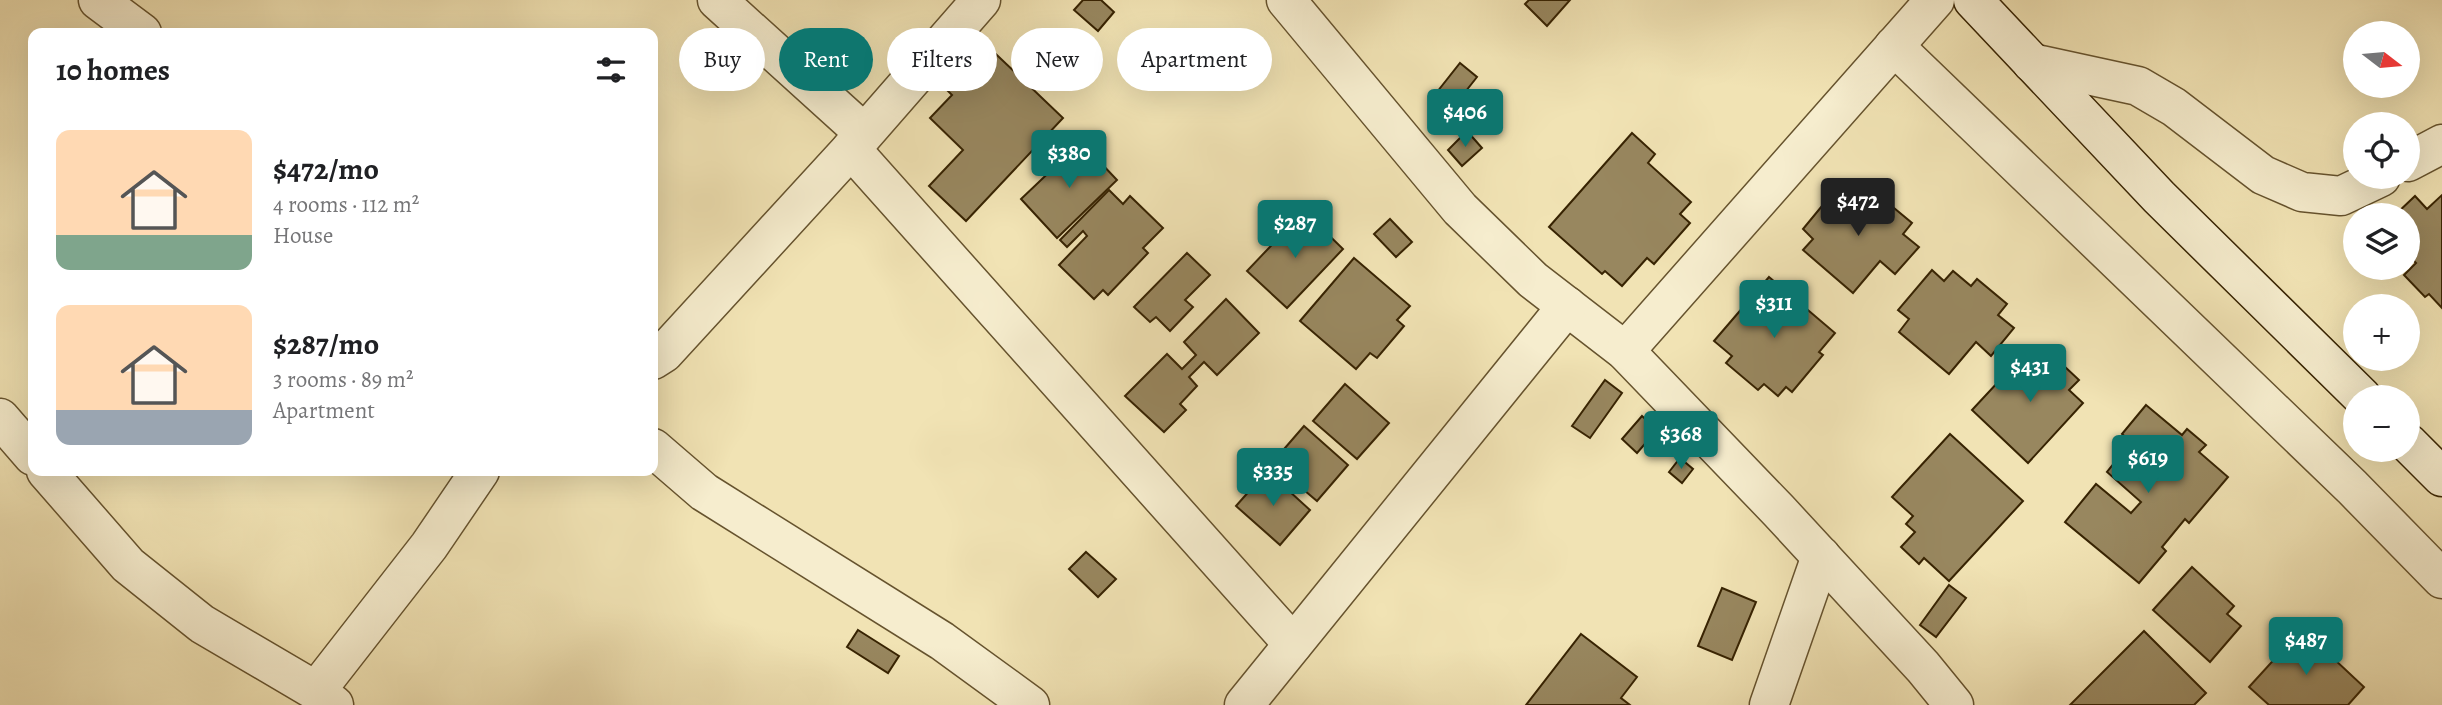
<!DOCTYPE html>
<html lang="en">
<head>
<meta charset="utf-8">
<style>
	body { margin:0; font-family:Alegreya,serif; background:#f2f2f2; color:#202124; height:100vh; display:flex; flex-direction:column; font-size:26px; white-space:nowrap }
	* { box-sizing:border-box; margin:0 }
	p { font-size:23px; color:#757577 }
	.icon { flex:none; width:38px; height:38px; fill:none; stroke:currentColor; stroke-width:2; stroke-linecap:round; stroke-linejoin:round }
	.map { position:relative; flex:1; overflow:hidden }
	.drawer { position:absolute; left:28px; top:28px; width:630px; height:448px; display:flex; flex-direction:column; background:#fff; border-radius:14px; box-shadow:0 7px 28px #0002 }
	.drawer>* { flex:none }
	.top-card { position:absolute; left:679px; top:28px; width:665px; height:63px; display:flex; gap:14px }
	.needle { width:46px; rotate:106deg }
	.buttons { position:absolute; left:2343px; top:21px; display:grid; gap:14px }
	.buttons a { display:grid; place-items:center; width:77px; height:77px; border-radius:50%; background:#fff; box-shadow:0 7px 28px #0002; font-size:35px }
	.price { position:absolute; translate:-50% -60px; padding:0 16px; border-radius:7px; background:#0f766e; color:#fff; font-size:23px; line-height:46px; filter:drop-shadow(0 2px 4px #0008) }
	.price::after { content:''; position:absolute; left:50%; top:42px; width:21px; height:16px; margin-left:-10px; background:inherit; clip-path:polygon(0 0,100% 0,50% 100%) }
	.price.on { background:#222; color:#fff }
	ul { padding:0; list-style:none }
	li { display:flex; align-items:center; gap:21px; height:175px; padding:0 28px }
	li span { display:grid; place-items:center; flex:none; width:196px; height:140px; border-radius:14px; color:#555 }
	li>.icon { margin-inline-start:auto }
	span .icon { width:84px; height:84px; fill:#fffc; stroke-width:1 }
	li b { font-size:30px }
	h2 { display:flex; justify-content:space-between; align-items:center; height:84px; padding:0 28px; font-size:30px }
	.chip { padding:0 24px; border-radius:32px; background:#fff; box-shadow:0 7px 28px #0002; font-size:24px; line-height:63px }
	.chip.on { background:#0f766e; color:#fff }
	.map>svg:first-child { display:block }
	.building { fill:#98875f; stroke:#372302; stroke-width:2 }
	.lines { fill:none; stroke-linecap:round; stroke-linejoin:round }
	.street-casing { stroke:#66532e; stroke-width:41 }
	.secondary-casing { stroke:#372302; stroke-width:41 }
	.street { stroke:#f6edce; stroke-width:38 }
	.secondary { stroke:#f6edce; stroke-width:38 }
</style>
</head>
<body>
<div class="map">
<svg width="2442" height="705" viewBox="0 0 2442 705">
	<rect width="100%" height="100%" fill="#f1e3b4"/>
	<filter id="stains"><feTurbulence type="fractalNoise" baseFrequency=".00286" numOctaves="4"/><feColorMatrix values="0 0 0 0 .2 0 0 0 0 .09 0 0 0 0 .02 0 0 0 .5 -.17"/></filter>
	<radialGradient id="worn" r=".72"><stop offset=".6" stop-color="#630" stop-opacity="0"/><stop offset="1" stop-color="#630" stop-opacity=".3"/></radialGradient>
	<g class="building">
		<polygon points="1083,0 1101,0 1114,12 1098,31 1074,10"/>
		<polygon points="1529,0 1570,0 1547,26 1525,4"/>
		<polygon points="979,38 1063,118 966,221 929,186 963,150 930,118 952,95 938,81"/>
		<polygon points="1460,63 1477,77 1454,106 1437,92"/>
		<polygon points="1467,131 1482,148 1462,166 1448,150"/>
		<polygon points="1632,133 1655,154 1648,163 1691,202 1680,214 1690,223 1654,264 1647,258 1622,286 1605,271 1602,274 1549,227"/>
		<polygon points="1081,142 1117,180 1057,238 1021,199"/>
		<polygon points="1836,189 1849,200 1858,189 1875,205 1882,198 1912,223 1903,234 1919,247 1895,274 1880,261 1853,293 1803,250 1813,239 1803,229"/>
		<polygon points="1109,190 1123,204 1130,196 1163,228 1143,248 1148,253 1108,295 1103,290 1094,299 1059,265 1087,236 1083,231 1067,247 1060,240"/>
		<polygon points="2442,195 2442,308 2429,294 2425,297 2404,275 2416,263 2408,255 2408,215 2395,215 2415,196 2427,209"/>
		<polygon points="1304,211 1343,249 1287,308 1247,271"/>
		<polygon points="1390,219 1412,242 1396,257 1374,234"/>
		<polygon points="1187,253 1210,275 1185,300 1193,307 1170,331 1156,317 1150,322 1134,307"/>
		<polygon points="1354,258 1410,306 1397,320 1404,326 1377,358 1370,353 1356,369 1300,321"/>
		<polygon points="1932,270 1944,281 1953,271 1971,286 1977,279 2007,304 1998,315 2014,328 1991,356 1976,342 1949,374 1899,332 1909,319 1898,310"/>
		<polygon points="1769,277 1835,333 1819,352 1823,355 1792,392 1786,387 1778,396 1764,384 1758,390 1726,363 1732,356 1714,341"/>
		<polygon points="1226,299 1259,333 1217,375 1204,362 1189,377 1197,386 1180,404 1186,410 1164,432 1125,396 1167,354 1182,369 1196,355 1184,342"/>
		<polygon points="2027,351 2038,362 2048,351 2079,380 2069,390 2083,403 2028,463 1972,410"/>
		<polygon points="1605,380 1622,393 1590,438 1572,426"/>
		<polygon points="1345,384 1389,423 1357,459 1313,421"/>
		<polygon points="2146,405 2182,435 2187,429 2206,445 2199,452 2228,477 2189,523 2185,519 2162,547 2166,551 2139,583 2065,522 2096,484 2131,513 2141,502 2107,472 2131,442 2122,434"/>
		<polygon points="1642,416 1657,430 1637,453 1622,439"/>
		<polygon points="1304,426 1348,465 1317,501 1272,463"/>
		<polygon points="1950,434 2023,501 1949,581 1924,558 1919,564 1901,547 1915,532 1906,524 1913,516 1892,497"/>
		<polygon points="1680,458 1693,469 1682,483 1669,472"/>
		<polygon points="1267,471 1310,510 1280,545 1236,506"/>
		<polygon points="1086,552 1116,579 1098,597 1069,569"/>
		<polygon points="2192,567 2234,606 2227,614 2241,626 2210,662 2153,610"/>
		<polygon points="1949,585 1966,598 1936,637 1920,625"/>
		<polygon points="1722,588 1756,602 1732,660 1698,646"/>
		<polygon points="2302,629 2364,687 2348,705 2269,705 2249,687"/>
		<polygon points="858,630 899,656 888,673 847,647"/>
		<polygon points="2144,631 2206,693 2194,705 2070,705"/>
		<polygon points="1581,634 1637,677 1621,698 1630,705 1526,705"/>
	</g>
	<g class="lines">
		<g class="street-casing">
			<g id="street">
				<polyline points="98,0 142,33"/>
				<polyline points="717,0 864,133"/>
				<polyline points="1286,0 1460,209 1533,280 1625,351 1779,511 1923,667 1954,705"/>
				<polyline points="1894,46 2352,487 2442,579"/>
				<polyline points="2032,63 2138,86 2174,107 2263,175 2302,192 2341,196 2381,177"/>
				<polyline points="851,149 1293,644"/>
				<polyline points="2408,162 2442,144"/>
				<polyline points="1625,351 1935,0"/>
				<polyline points="653,360 664,353 851,149 981,0"/>
				<polyline points="0,418 33,456"/>
				<polyline points="653,448 704,492 942,641 1030,705"/>
				<polyline points="46,471 128,565 202,624 316,691 334,705"/>
				<polyline points="316,691 429,546 480,471"/>
				<polyline points="1244,705 1567,306"/>
				<polyline points="1769,705 1821,556"/>
			</g>
		</g>
		<g class="secondary-casing">
			<g id="secondary">
				<polyline points="1973,0 2159,197 2362,397"/>
				<polyline points="2408,443 2442,477"/>
			</g>
		</g>
		<use href="#street" class="street"/>
		<use href="#secondary" class="secondary"/>
	</g>
	<rect width="100%" height="100%" filter="url(#stains)"/>
	<rect width="100%" height="100%" fill="url(#worn)"/>
</svg>
<div class="buttons">
<a><svg class="needle" viewBox="-14 -14 28 28"><path d="M0-13l5 13h-10z" fill="#e53935"/><path d="M0 13l5-13h-10z" fill="#757577"/></svg></a>
<a><svg class="icon" aria-label="locate" viewBox="0 0 24 24"><circle cx="12" cy="12" r="6"/><path d="M12 2v4M12 18v4M2 12h4M18 12h4"/></svg></a>
<a><svg class="icon" aria-label="layers" viewBox="0 0 24 24"><path d="M12 4l9 5-9 5-9-5zM3 14l9 5 9-5"/></svg></a>
<a>+</a>
<a>−</a>
</div>
<b class="price" style="left:1465px;top:149px">$406</b>
<b class="price" style="left:1069px;top:190px">$380</b>
<b class="price on" style="left:1858px;top:238px">$472</b>
<b class="price" style="left:1295px;top:260px">$287</b>
<b class="price" style="left:1774px;top:340px">$311</b>
<b class="price" style="left:2030px;top:404px">$431</b>
<b class="price" style="left:1681px;top:471px">$368</b>
<b class="price" style="left:2148px;top:495px">$619</b>
<b class="price" style="left:1273px;top:508px">$335</b>
<b class="price" style="left:2306px;top:677px">$487</b>
<div class="top-card">
<a class="chip">Buy</a>
<a class="chip on">Rent</a>
<a class="chip">Filters</a>
<a class="chip">New</a>
<a class="chip">Apartment</a>
</div>
<section class="drawer">
<h2>10 homes<svg class="icon" aria-label="filters" viewBox="0 0 24 24"><path d="M4 7h16M4 17h16"/><circle cx="9" cy="7" r="2"/><circle cx="15" cy="17" r="2"/></svg></h2>
<ul>
<li><span style="background:linear-gradient(#ffd9b3 75%,#7fa58c 0)"><svg class="icon" aria-label="home" viewBox="0 0 24 24"><path d="M3 11l9-7 9 7M6 9v11h12V9"/></svg></span><div><b>$472/mo</b><p>4 rooms · 112 m²</p><p>House</p></div></li>
<li><span style="background:linear-gradient(#ffd9b3 75%,#9aa5b1 0)"><svg class="icon" aria-label="home" viewBox="0 0 24 24"><path d="M3 11l9-7 9 7M6 9v11h12V9"/></svg></span><div><b>$287/mo</b><p>3 rooms · 89 m²</p><p>Apartment</p></div></li>
</ul>
</section>
</div>
</body>
</html>
